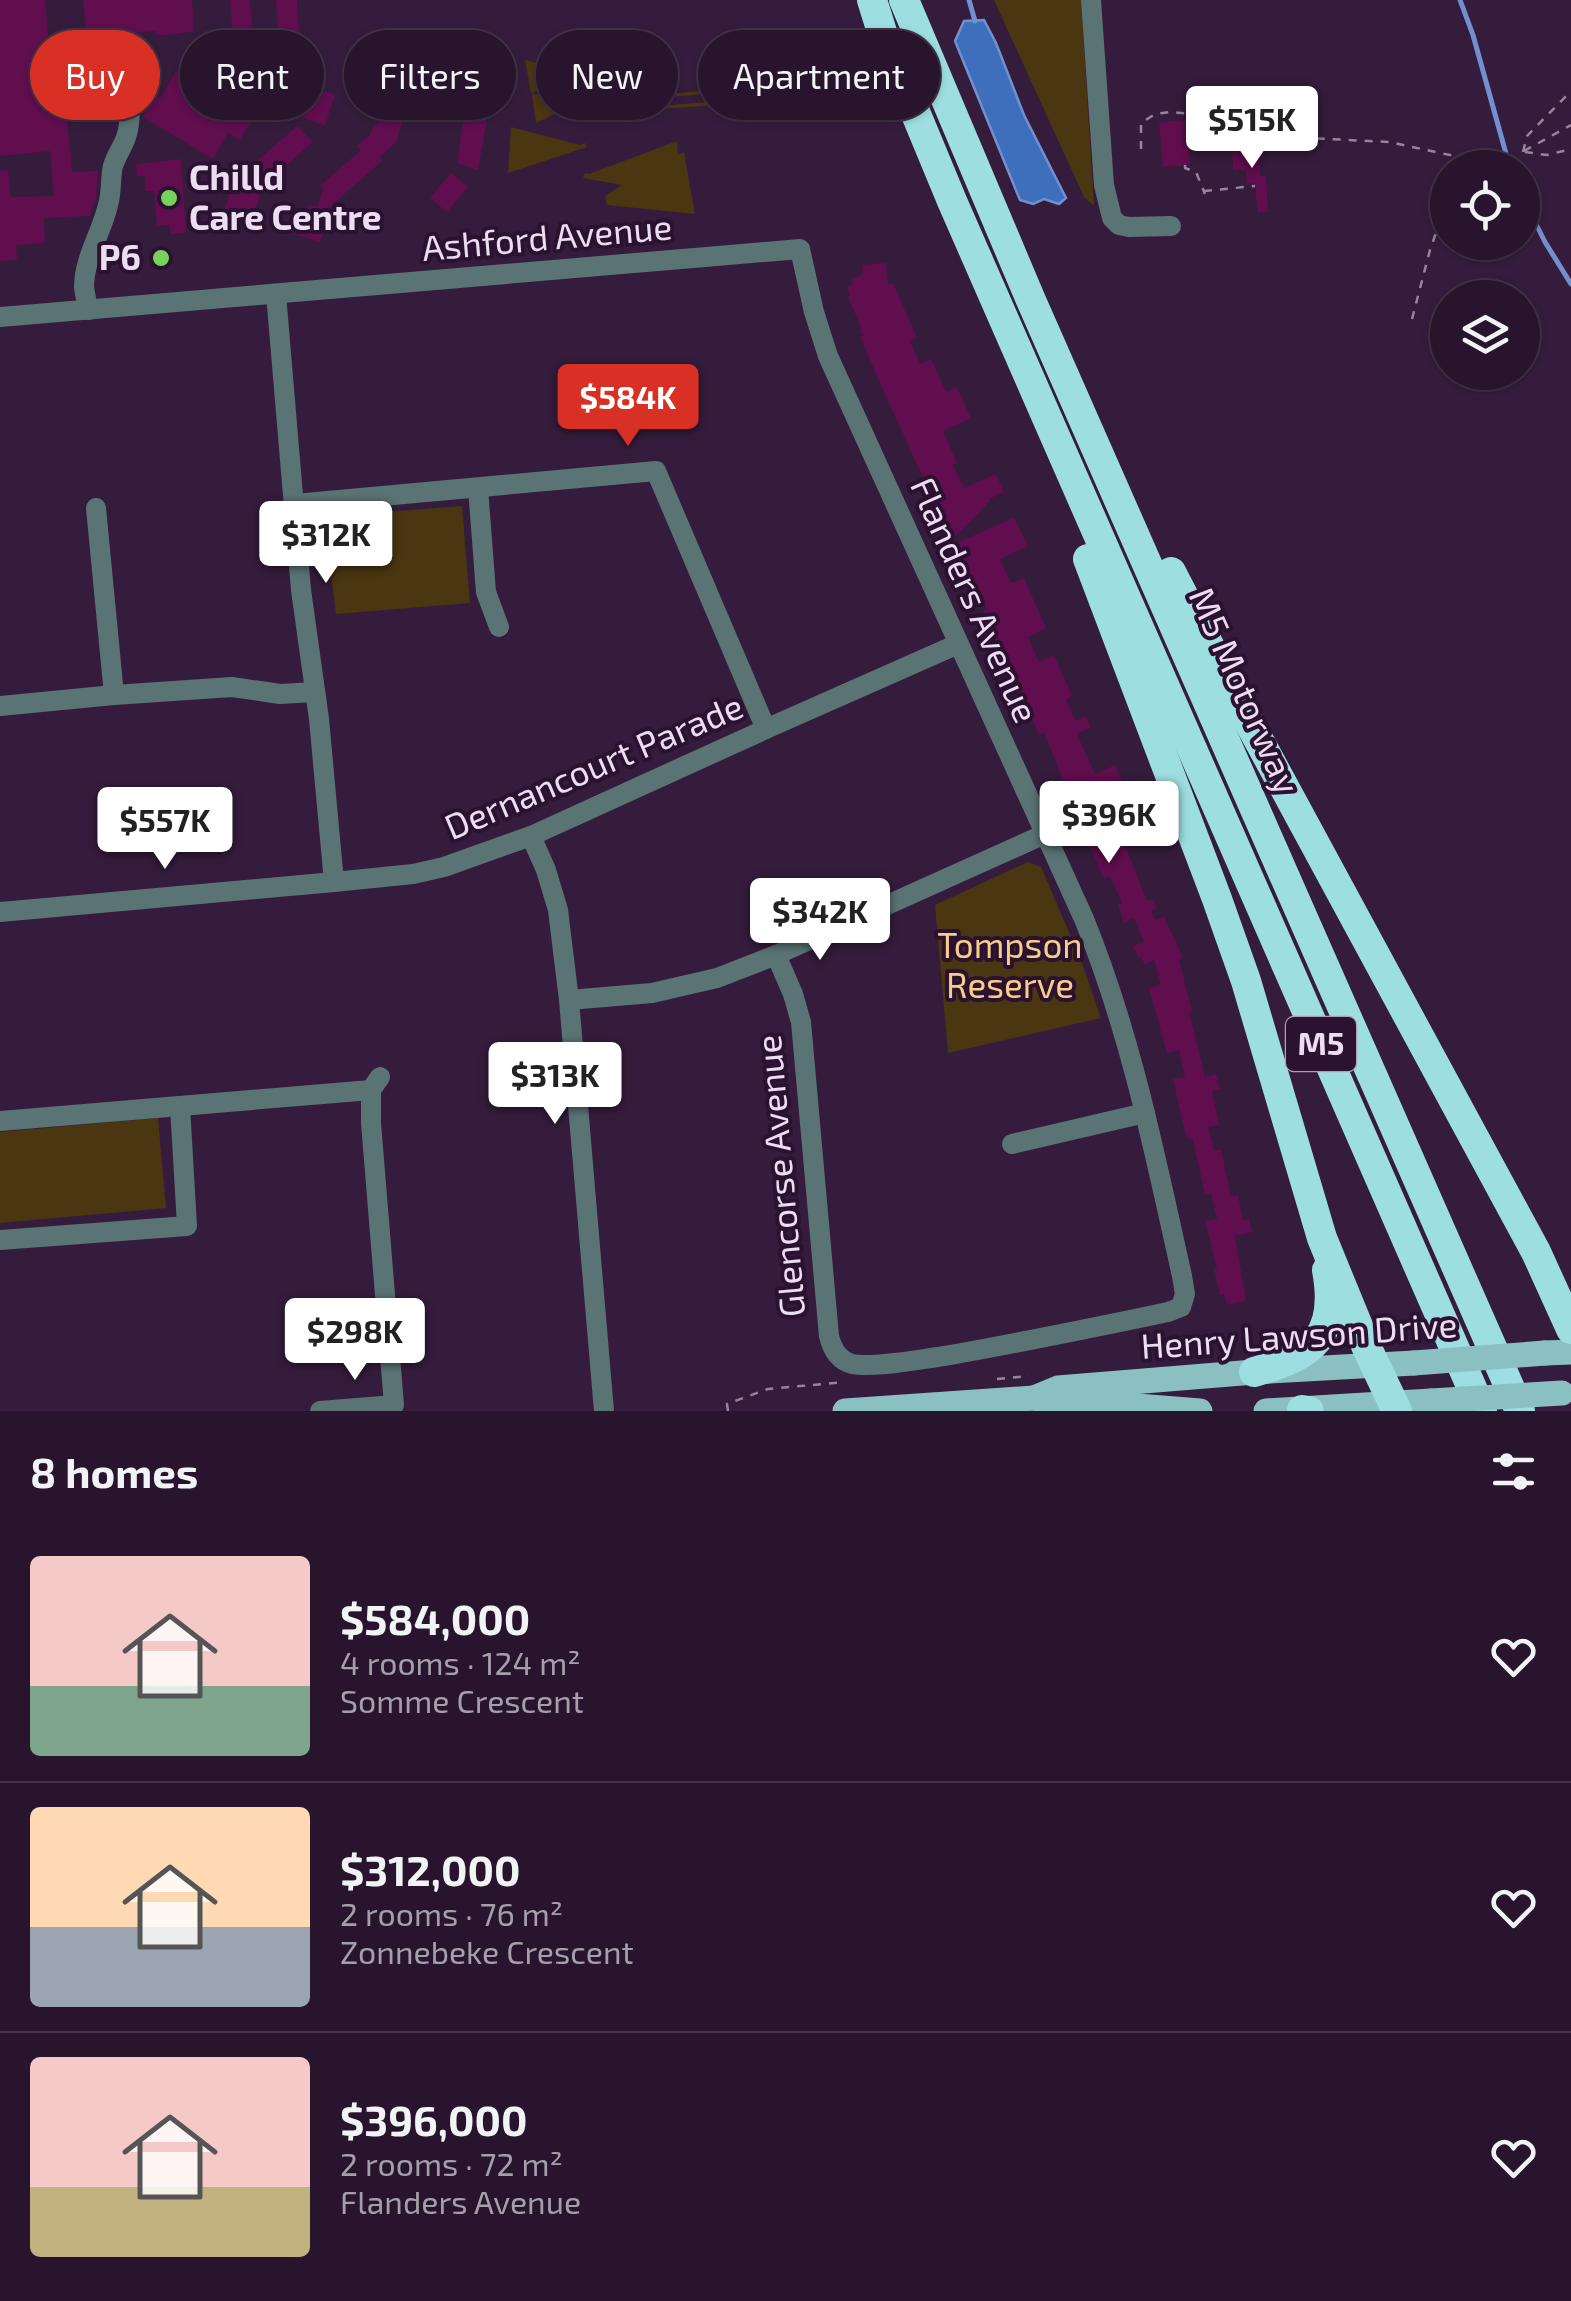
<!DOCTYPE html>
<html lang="en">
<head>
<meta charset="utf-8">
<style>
	body { margin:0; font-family:"Exo 2",sans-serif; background:#342239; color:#f1f3f6; height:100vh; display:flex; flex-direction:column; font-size:38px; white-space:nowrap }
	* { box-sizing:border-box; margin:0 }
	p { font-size:32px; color:#a59faa }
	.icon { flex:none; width:55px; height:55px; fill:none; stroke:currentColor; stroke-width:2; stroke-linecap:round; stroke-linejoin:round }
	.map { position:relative; height:1411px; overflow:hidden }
	.sheet { display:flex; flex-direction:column; background:#28152d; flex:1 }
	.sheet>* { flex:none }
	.top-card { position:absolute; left:30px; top:30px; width:1000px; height:90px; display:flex; gap:20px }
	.buttons { position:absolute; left:1430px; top:150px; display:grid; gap:20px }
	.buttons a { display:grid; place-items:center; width:110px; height:110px; border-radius:50%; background:#28152d; box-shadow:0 2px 8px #0004,0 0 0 2px #443449; font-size:50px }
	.price { position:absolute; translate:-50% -85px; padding:0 22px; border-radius:10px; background:#fff; color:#222; font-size:32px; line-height:65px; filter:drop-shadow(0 2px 5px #0008) }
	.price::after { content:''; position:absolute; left:50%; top:60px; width:30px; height:22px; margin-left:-15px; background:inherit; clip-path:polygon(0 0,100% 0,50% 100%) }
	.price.selected { background:#d93025; color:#fff }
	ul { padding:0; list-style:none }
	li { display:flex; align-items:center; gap:30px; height:250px; padding:0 30px }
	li+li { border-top:2px solid #443449 }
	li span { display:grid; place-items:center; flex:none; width:280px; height:200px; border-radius:10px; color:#555 }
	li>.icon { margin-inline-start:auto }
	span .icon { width:120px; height:120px; fill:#fffc; stroke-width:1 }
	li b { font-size:42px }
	h2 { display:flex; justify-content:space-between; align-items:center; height:120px; padding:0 30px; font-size:42px }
	.pill { padding:0 35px; border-radius:45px; background:#28152d; box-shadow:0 2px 8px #0004,0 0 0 2px #443449; font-size:35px; line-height:90px }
	.pill.selected { background:#d93025; color:#fff }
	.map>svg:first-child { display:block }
	.green { fill:#4a3611 }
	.water { fill:#3e6fbd; stroke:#7290cd; stroke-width:2.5 }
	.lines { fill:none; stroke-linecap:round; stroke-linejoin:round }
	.stream { stroke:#7290cd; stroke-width:5 }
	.building { fill:#600e4e }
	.path { stroke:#98849e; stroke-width:2.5; stroke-dasharray:8 8; stroke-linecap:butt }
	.minor { stroke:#5a7374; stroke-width:20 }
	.major { stroke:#8ac0c2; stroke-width:25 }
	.highway { stroke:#9ddee1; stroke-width:30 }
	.major-bridge { stroke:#8ac0c2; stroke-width:25 }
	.poi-dot { fill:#76d25a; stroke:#2b1231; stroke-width:4 }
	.labels { text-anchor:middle; stroke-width:8; stroke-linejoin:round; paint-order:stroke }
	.shield { fill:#2b1231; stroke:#b3a0b8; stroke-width:2.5 }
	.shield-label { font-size:32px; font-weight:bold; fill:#edddf2 }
	.poi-label { font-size:35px; font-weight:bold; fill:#edddf2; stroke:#2b1231; text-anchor:start }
	.street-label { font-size:35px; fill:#edddf2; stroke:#2b1231 }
	.park-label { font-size:35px; fill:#f7cd89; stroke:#2b1231 }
</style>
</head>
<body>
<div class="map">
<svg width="1571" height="1411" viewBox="0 0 1571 1411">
	<rect width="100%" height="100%" fill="#351c3c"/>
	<g class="green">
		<polygon points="994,0 1081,0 1094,206 1084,197"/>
		<polygon points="525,60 574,72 578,70 580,73 531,93"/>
		<polygon points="791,82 793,100 660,109 660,106 767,97 766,89 629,100 629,98"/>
		<polygon points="532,94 577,99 580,97 583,100 536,123"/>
		<polygon points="511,127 580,145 585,143 587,147 508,173"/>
		<polygon points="677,141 678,155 684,152 695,214 607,205 605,196 622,185 583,178 585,173 589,174"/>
		<polygon points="462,506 470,603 336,614 324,517"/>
		<polygon points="1028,862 1041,867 1081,960 1101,1018 948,1053 935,905"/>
		<polygon points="158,1118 166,1208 0,1223 0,1132"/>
	</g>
	<polygon class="water" points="984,20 996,43 1024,115 1066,198 1059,204 1044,199 1033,204 1020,200 955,41 964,21"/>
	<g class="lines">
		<g class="stream">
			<polyline points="969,0 975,21"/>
			<polyline points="1460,0 1473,35 1510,168"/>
			<polyline points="1522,196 1545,242 1571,284"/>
		</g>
	</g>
	<g class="building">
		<polygon points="0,0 45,0 52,78 64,84 72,172 98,171 96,197 90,216 44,218 45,243 16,245 17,260 0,261 0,171 8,170 11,197 54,196 50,151 0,156"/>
		<polygon points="83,0 192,0 194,31 169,35 156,35 156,31 120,34 121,48 88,51"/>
		<polygon points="230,0 250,0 255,64 235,66"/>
		<polygon points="276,0 297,0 300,47 297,47 297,55 286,56 285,48 280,49"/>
		<polygon points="409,27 430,34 396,142 380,157 383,160 332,205 320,242 298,235 309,204 317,207 323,189 320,186 361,150 357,146 370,135 373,126 379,124 392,87 387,85 393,67 392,62 397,47 402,48"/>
		<polygon points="496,59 514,73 490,102 478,170 457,163 466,103 470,104 482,89 476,83"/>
		<polygon points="176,71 252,119 240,140 228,133 213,159 143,117 148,105 150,107 157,96 160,98"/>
		<polygon points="308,85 335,95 325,126 297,115"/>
		<polygon points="1242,95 1243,113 1210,115 1209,97"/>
		<polygon points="1187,120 1190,165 1163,167 1159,122"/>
		<polygon points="297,126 313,142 264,185 250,224 223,214 233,184 246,188 252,170 250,167"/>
		<polygon points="1258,143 1260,176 1266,176 1268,212 1257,212 1255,183 1247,184 1246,170 1233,170 1232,144"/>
		<polygon points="181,159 186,233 170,234 170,225 157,226 154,191 146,191 145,176 137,176 136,164"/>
		<polygon points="451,173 468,187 447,212 430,198"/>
		<polygon points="886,263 888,285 893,283 917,338 910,341 920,364 931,359 946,392 957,387 971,418 943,431 957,463 953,465 964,488 996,474 1004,492 989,499 990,501 953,539 932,490 929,491 885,394 860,337 863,336 860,330 862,329 848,297 850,296 847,287 853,284 851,280 863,274 862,265"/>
		<polygon points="1014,518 1028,546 1000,559 1011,583 1024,578 1046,628 1028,637 1039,662 1054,655 1072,696 1066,699 1076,721 1086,716 1091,727 1077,734 1095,774 1115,765 1122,780 1104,788 1121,825 1118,827 1147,901 1153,899 1157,908 1151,911 1154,917 1156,920 1164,916 1183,958 1179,960 1192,1011 1189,1012 1205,1077 1216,1074 1220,1089 1212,1091 1219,1125 1208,1127 1214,1151 1221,1150 1231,1196 1238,1195 1243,1220 1249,1219 1252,1232 1235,1236 1246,1301 1227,1305 1224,1294 1220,1295 1214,1269 1217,1269 1205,1221 1217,1219 1211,1194 1205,1195 1193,1139 1189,1140 1185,1132 1173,1079 1185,1077 1179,1050 1167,1053 1149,988 1161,985 1154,960 1145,965 1141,957 1139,958 1133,946 1144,942 1134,918 1124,923 1118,905 1122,903 1110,876 1104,879 1088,842 1086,843 1078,827 1082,825 1065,792 1067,791 1044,732 1039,735 1025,703 1022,704 1016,690 1013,691 1006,676 1012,674 983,610 987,609 977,587 973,589 954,544"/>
	</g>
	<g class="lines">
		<g class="path">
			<polyline points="1141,149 1141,123 1155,114 1170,112 1195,114 1236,129 1269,136 1389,142 1487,163"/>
			<polyline points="1524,151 1571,125"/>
			<polyline points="1523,152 1527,136 1571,91"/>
			<polyline points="1525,152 1547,155 1571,149"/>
			<polyline points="1185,165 1185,168 1196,172 1205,194"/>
			<polyline points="1204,191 1255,186"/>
			<polyline points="1412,319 1430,250 1448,198"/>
			<polyline points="997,1379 1029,1376"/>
			<polyline points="728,1411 727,1404 768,1389 845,1382"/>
		</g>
		<g class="minor">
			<polyline points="1091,0 1104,185 1112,218 1119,225 1129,227 1171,226"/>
			<path d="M67 71C84 70 106 64 120 78 131 89 131 115 128 130 126 143 117 153 113 166 110 178 112 192 108 205 102 232 84 258 84 287 85 294 87 303 88 310"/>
			<polyline points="276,294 301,590 319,719 334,882"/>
			<path d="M0 317 800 249 814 312 828 356 1084 919C1131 1034 1155 1155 1182 1276L1185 1294 1181 1307 1168 1312C1091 1328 1015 1344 938 1357 916 1360 872 1368 852 1364 838 1360 832 1349 829 1336L801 1022 793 994 776 955"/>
			<polyline points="478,488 486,592 499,627"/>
			<polyline points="295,504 656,471 766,729"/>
			<polyline points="96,508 114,695"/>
			<polyline points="0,706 114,695 232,687 280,694 315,692"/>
			<polyline points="531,836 546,870 558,910 569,1000 604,1411"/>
			<polyline points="0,912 334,882 413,874 444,867 531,836 766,729 958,644"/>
			<polyline points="569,1000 652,993 717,978 776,955 1045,834"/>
			<polyline points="0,1121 371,1090"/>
			<polyline points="1012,1144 1145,1113"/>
			<polyline points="0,1240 187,1226 180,1106"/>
			<polyline points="320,1411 394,1405 371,1123 371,1090 380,1077"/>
		</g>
		<g class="major">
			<polyline points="1545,1353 1571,1352"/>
			<polyline points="1034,1398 1058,1388 1254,1372 1414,1363"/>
			<polyline points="845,1411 1034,1398 1059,1404 1112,1404 1200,1411"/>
			<polyline points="1266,1411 1431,1401"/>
		</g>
		<g class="highway">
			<polyline points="872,0 882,32 952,201 1482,1411"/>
			<polyline points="904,0 1030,298 1520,1411"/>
			<polyline points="1088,559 1217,899 1246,981 1322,1238 1367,1348 1397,1411"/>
			<polyline points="1171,572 1244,713 1536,1252 1571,1329"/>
			<path d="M1254 1372C1313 1356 1339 1336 1327 1270"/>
			<polyline points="1302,1410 1309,1411"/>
		</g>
		<g class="major-bridge">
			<polyline points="1414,1363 1545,1353"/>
			<polyline points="1431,1401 1562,1393"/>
		</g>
	</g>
	<g class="poi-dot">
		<circle cx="169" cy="198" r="10"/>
		<circle cx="161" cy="258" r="10"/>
	</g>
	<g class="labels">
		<rect class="shield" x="1286" y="1017" width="70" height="54" rx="8"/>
		<g class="shield-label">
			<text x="1321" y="1055">M5</text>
		</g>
		<g class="poi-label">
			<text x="189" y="190">Chilld<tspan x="189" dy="40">Care Centre</tspan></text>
			<text x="141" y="270" text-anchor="end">P6</text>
		</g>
		<g class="street-label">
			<text transform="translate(547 238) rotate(-5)" y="12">Ashford Avenue</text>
			<text transform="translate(974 600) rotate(66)" y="12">Flanders Avenue</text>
			<text transform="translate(1244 691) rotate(66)" y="12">M5 Motorway</text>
			<text transform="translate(594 767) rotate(-23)" y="12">Dernancourt Parade</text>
			<text transform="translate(781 1176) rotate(-95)" y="12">Glencorse Avenue</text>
			<text transform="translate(1299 1336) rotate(-4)" y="12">Henry Lawson Drive</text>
		</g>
		<g class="park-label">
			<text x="1010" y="958">Tompson<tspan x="1010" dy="40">Reserve</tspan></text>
		</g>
	</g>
</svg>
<div class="buttons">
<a><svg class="icon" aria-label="locate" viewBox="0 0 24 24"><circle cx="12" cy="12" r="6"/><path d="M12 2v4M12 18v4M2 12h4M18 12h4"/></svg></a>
<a><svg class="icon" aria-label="layers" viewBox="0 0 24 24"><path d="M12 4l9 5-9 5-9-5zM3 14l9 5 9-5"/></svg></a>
</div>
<b class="price" style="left:1252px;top:171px">$515K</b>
<b class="price selected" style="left:628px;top:449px">$584K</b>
<b class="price" style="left:326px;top:586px">$312K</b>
<b class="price" style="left:1109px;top:866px">$396K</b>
<b class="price" style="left:165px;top:872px">$557K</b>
<b class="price" style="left:820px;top:963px">$342K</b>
<b class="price" style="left:555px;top:1127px">$313K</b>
<b class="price" style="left:355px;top:1383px">$298K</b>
<div class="top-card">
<a class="pill selected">Buy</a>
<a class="pill">Rent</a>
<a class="pill">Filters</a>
<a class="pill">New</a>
<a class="pill">Apartment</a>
</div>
</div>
<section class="sheet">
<h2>8 homes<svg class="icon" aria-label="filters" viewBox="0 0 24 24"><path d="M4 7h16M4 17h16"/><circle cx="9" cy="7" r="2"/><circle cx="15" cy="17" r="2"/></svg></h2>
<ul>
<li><span style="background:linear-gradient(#f6c9c9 65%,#7fa58c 0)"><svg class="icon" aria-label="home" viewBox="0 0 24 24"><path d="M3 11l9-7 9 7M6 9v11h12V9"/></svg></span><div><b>$584,000</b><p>4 rooms · 124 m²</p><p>Somme Crescent</p></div><svg class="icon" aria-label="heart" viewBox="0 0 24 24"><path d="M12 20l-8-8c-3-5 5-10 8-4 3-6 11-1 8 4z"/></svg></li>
<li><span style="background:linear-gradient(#ffd9b3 60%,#9aa5b1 0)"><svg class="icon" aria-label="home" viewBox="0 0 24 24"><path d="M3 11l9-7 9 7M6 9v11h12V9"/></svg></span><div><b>$312,000</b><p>2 rooms · 76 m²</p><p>Zonnebeke Crescent</p></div><svg class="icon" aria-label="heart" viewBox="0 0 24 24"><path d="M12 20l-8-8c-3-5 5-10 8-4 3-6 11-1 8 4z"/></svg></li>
<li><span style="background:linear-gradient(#f6c9c9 65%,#c2b280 0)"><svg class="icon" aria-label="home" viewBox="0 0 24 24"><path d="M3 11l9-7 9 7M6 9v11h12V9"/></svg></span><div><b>$396,000</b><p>2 rooms · 72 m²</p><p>Flanders Avenue</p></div><svg class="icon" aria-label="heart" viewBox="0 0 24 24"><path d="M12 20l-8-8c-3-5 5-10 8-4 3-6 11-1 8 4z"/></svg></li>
</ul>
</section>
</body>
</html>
